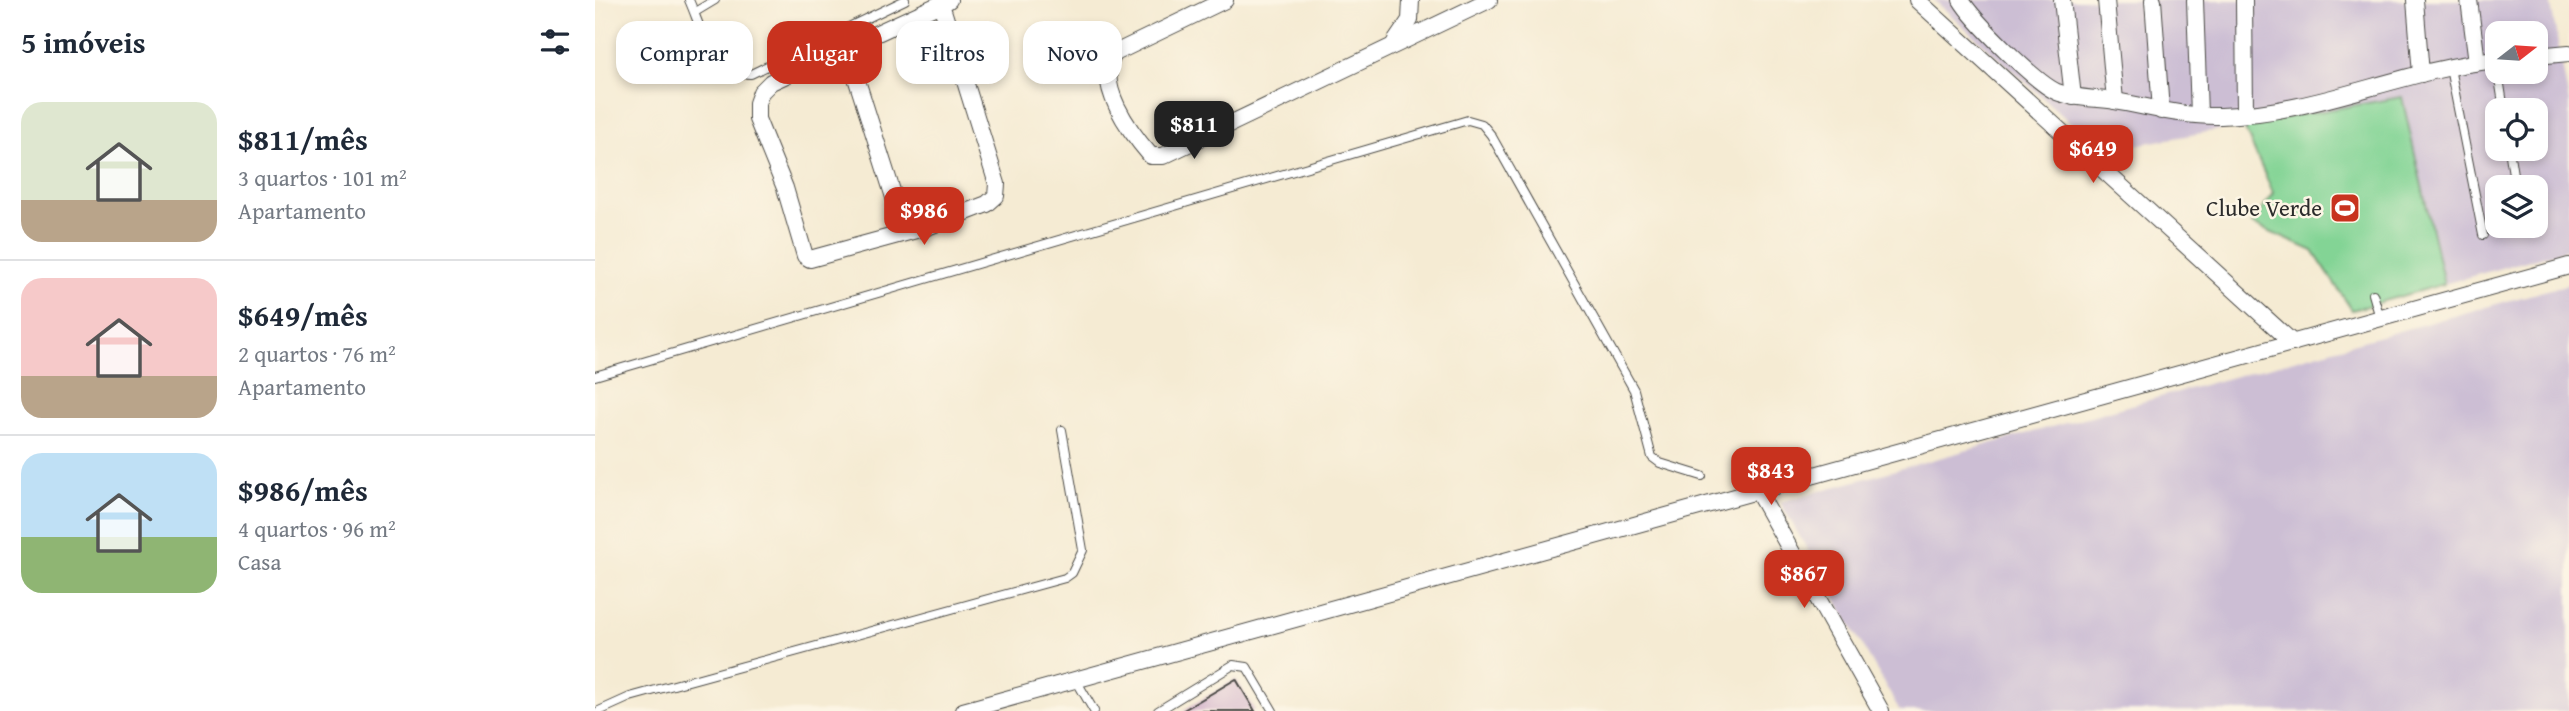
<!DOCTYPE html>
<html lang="pt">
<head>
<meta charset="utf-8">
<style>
	body { margin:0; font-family:"Gentium Book Plus",serif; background:#f2f2f3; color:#1f2937; height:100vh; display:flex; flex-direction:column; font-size:26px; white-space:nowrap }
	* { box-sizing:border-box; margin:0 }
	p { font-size:23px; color:#747a83 }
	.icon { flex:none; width:38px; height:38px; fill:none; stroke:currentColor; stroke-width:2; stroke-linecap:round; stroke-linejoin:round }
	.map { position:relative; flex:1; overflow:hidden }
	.drawer { display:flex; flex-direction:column; background:#fff; width:595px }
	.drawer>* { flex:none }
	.banner { position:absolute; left:21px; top:21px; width:665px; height:63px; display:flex; gap:14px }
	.needle { width:46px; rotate:73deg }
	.tools { position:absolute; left:1890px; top:21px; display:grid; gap:14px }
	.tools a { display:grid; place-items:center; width:63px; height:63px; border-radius:14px; background:#fff; box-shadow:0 4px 10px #0003; font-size:35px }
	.price { position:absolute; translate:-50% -60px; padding:0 16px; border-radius:14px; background:#c8321e; color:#fff; font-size:23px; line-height:46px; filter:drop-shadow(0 2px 4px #0008) }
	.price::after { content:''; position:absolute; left:50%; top:42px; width:21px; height:16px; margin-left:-10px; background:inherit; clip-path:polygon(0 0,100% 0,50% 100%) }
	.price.active { background:#222; color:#fff }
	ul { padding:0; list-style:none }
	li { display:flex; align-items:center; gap:21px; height:175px; padding:0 21px }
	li+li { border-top:2px solid #e0e1e3 }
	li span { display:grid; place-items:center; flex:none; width:196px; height:140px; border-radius:21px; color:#555 }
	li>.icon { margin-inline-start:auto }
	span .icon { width:84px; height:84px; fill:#fffc; stroke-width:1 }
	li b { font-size:30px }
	h2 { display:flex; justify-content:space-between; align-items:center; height:84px; padding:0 21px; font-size:30px }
	.pill { padding:0 24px; border-radius:21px; background:#fff; box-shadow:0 4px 10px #0003; font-size:24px; line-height:63px }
	.pill.active { background:#c8321e; color:#fff }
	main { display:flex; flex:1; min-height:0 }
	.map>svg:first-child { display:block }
	.industrial { fill:#ccbed4; fill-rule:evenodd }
	.green { fill:#83d495; stroke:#578060; stroke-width:2 }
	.building { fill:#c7a0c3 }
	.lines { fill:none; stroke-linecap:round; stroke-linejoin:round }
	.service-casing { stroke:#494844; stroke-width:10 }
	.minor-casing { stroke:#494844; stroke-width:18 }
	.service { stroke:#fff; stroke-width:8 }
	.minor { stroke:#fff; stroke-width:16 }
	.labels { text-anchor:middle; stroke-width:5; stroke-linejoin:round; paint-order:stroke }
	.poi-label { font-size:23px; fill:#2b2b2b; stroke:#fcf5e5; text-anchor:end }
</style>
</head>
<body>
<main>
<section class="drawer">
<h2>5 imóveis<svg class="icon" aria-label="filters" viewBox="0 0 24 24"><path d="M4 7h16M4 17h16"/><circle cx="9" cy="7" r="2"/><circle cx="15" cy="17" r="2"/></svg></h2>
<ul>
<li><span style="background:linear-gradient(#dfe7d0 70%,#b9a48a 0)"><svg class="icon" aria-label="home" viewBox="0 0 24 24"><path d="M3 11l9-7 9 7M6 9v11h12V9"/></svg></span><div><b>$811/mês</b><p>3 quartos · 101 m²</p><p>Apartamento</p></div></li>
<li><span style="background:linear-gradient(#f6c9c9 70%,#b9a48a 0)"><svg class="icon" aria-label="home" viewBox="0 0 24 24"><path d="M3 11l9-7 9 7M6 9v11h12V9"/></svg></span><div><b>$649/mês</b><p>2 quartos · 76 m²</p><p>Apartamento</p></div></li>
<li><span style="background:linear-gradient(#bfe0f5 60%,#8fb573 0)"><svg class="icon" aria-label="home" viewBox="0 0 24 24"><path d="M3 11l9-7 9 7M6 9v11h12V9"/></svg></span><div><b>$986/mês</b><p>4 quartos · 96 m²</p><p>Casa</p></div></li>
</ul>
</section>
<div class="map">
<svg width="1974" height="711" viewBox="0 0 1974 711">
	<rect width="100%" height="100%" fill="#fcf5e5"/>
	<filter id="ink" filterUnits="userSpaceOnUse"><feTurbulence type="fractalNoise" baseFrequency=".0143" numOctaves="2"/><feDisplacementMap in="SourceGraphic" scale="14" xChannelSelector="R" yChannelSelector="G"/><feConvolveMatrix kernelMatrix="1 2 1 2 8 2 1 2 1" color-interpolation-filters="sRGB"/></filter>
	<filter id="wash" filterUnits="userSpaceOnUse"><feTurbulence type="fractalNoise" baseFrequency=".00686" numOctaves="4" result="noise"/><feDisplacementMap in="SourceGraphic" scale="28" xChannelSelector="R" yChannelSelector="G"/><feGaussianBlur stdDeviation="1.57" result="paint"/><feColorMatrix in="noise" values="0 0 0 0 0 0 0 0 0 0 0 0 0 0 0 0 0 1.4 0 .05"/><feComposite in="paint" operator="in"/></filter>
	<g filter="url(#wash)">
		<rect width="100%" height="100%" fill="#f5ebd3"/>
		<g class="industrial">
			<path d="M1339 0H1955L1974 103V249L1849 284 1807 97 1507 151ZM1902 33H1941V72H1902ZM1902 110H1941V149H1902ZM1902 187H1941V226H1902Z"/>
			<polygon points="1974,284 1974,711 1305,711 1185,502"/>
		</g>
		<polygon class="green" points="1807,97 1849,284 1757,310 1718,251 1657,224 1678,193 1648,125"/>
		<g id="blocks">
			<polygon class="building" points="641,679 660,711 587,711"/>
		</g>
	</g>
	<g filter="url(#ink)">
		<use href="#blocks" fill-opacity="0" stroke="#494844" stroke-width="2"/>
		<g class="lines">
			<g class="service-casing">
				<g id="service">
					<path d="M94 0C108 31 115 75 156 74L310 0"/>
					<polyline points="100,12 120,0"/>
					<polyline points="1855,68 1888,235"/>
					<polyline points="1903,72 1909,110"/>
					<polyline points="1914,149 1920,187"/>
					<polyline points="1925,226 1926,230"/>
					<polyline points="1778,294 1785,318"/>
					<polyline points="0,376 873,120 887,124 896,135 1039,390 1057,457 1065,463 1107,476"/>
					<polyline points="481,680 499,711"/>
					<polyline points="4,711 35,697 470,578 477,573 488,550 467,430"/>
					<polyline points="563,711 638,665 652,667 678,711"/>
				</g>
			</g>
			<g class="minor-casing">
				<g id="minor">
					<path d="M630 0 520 53C498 83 536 133 556 156H568L894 0"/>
					<polyline points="1322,0 1698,343"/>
					<path d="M1366 0C1378 20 1441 83 1462 92 1480 99 1501 98 1520 101 1555 107 1589 117 1626 116 1721 114 1808 69 1902 60"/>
					<polyline points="1467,0 1478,97"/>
					<polyline points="1511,0 1520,101"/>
					<polyline points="1558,0 1566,111"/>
					<polyline points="1600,0 1604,115"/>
					<polyline points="1649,0 1650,114"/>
					<polyline points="1820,0 1826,74"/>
					<polyline points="1874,0 1882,62"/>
					<polyline points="346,4 402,184 401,196 392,204 332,227 215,259 210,256 190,188 162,119 162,103 166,92 176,82 354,0"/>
					<polyline points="800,42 815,20 816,0"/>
					<polyline points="251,46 310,232"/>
					<polyline points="1941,56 1974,53"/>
					<polyline points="1163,492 1286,711"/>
					<polyline points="368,711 1974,266"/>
				</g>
			</g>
			<use href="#service" class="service"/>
			<use href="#minor" class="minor"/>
		</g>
	</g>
	<defs>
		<g id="stadium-square" transform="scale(1.575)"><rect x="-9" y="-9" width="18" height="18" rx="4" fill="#c8321e" stroke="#fcf5e5"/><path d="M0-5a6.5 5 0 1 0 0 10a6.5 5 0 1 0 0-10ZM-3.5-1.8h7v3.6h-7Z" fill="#fff"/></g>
	</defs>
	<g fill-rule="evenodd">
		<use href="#stadium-square" x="1750" y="208"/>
	</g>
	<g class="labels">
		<g class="poi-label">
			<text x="1727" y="216">Clube Verde</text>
		</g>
	</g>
</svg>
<div class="tools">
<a><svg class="needle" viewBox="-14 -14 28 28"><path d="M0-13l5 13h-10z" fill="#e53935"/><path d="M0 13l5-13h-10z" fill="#747a83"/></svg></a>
<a><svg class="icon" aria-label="locate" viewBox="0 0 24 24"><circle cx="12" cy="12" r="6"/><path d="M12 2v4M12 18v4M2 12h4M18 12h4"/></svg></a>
<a><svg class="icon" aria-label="layers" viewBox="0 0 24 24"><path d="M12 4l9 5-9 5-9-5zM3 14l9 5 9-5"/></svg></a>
</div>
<b class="price active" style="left:599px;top:161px">$811</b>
<b class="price" style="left:1498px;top:185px">$649</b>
<b class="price" style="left:329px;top:247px">$986</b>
<b class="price" style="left:1176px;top:507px">$843</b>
<b class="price" style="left:1209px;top:610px">$867</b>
<div class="banner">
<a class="pill">Comprar</a>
<a class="pill active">Alugar</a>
<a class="pill">Filtros</a>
<a class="pill">Novo</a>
</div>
</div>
</main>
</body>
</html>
